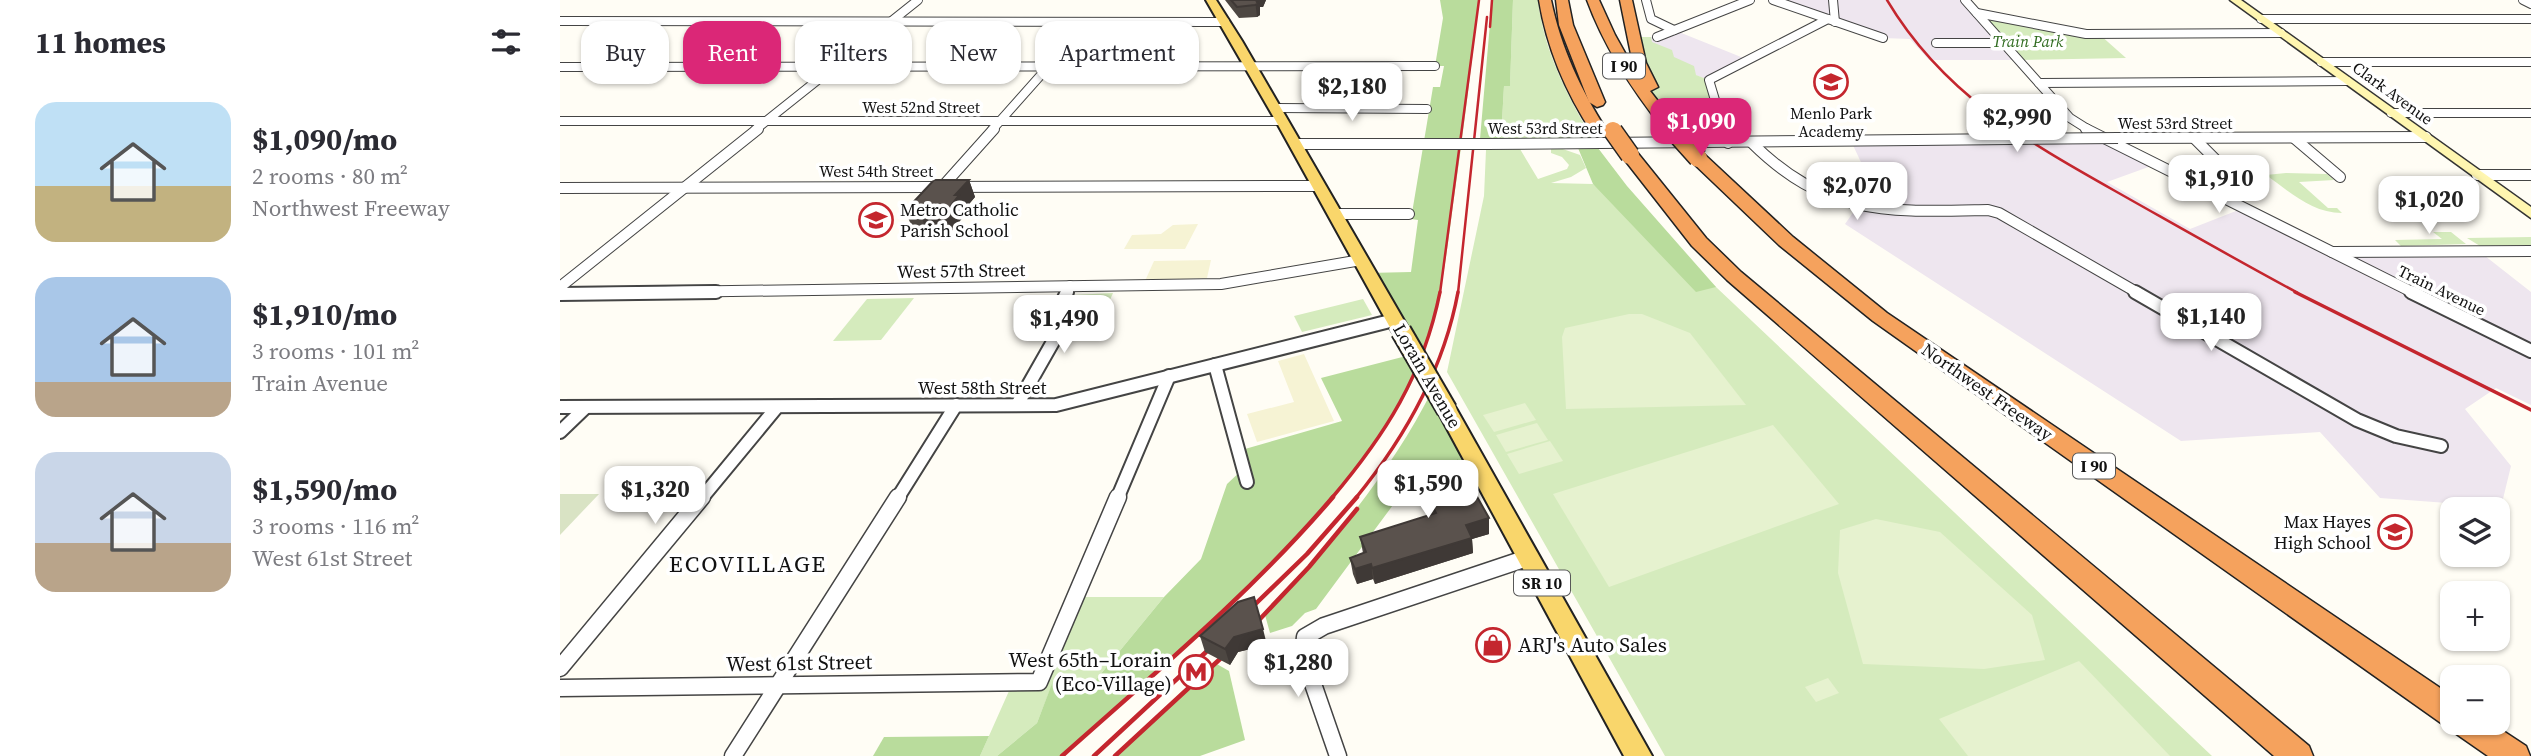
<!DOCTYPE html>
<html lang="en">
<head>
<meta charset="utf-8">
<style>
	body { margin:0; font-family:"Source Serif 4",serif; background:#f7f7f7; color:#2b2b33; height:100vh; display:flex; flex-direction:column; font-size:26px; white-space:nowrap }
	* { box-sizing:border-box; margin:0 }
	p { font-size:23px; color:#7c7c81 }
	.icon { flex:none; width:38px; height:38px; fill:none; stroke:currentColor; stroke-width:2; stroke-linecap:round; stroke-linejoin:round }
	.map { position:relative; flex:1; overflow:hidden }
	.drawer { display:flex; flex-direction:column; background:#fff; width:560px }
	.drawer>* { flex:none }
	.hud { position:absolute; left:21px; top:21px; width:665px; height:63px; display:flex; gap:14px }
	.controls { position:absolute; left:1880px; top:497px; display:grid; gap:14px }
	.controls a { display:grid; place-items:center; width:70px; height:70px; border-radius:14px; background:#fff; box-shadow:0 2px 5px #0004; font-size:35px }
	.price { position:absolute; translate:-50% -60px; padding:0 16px; border-radius:14px; background:#fff; color:#222; font-size:23px; line-height:46px; filter:drop-shadow(0 2px 4px #0008) }
	.price::after { content:''; position:absolute; left:50%; top:42px; width:21px; height:16px; margin-left:-10px; background:inherit; clip-path:polygon(0 0,100% 0,50% 100%) }
	.price.current { background:#db2777; color:#fff }
	ul { padding:0; list-style:none }
	li { display:flex; align-items:center; gap:21px; height:175px; padding:0 35px }
	li span { display:grid; place-items:center; flex:none; width:196px; height:140px; border-radius:21px; color:#555 }
	li>.icon { margin-inline-start:auto }
	span .icon { width:84px; height:84px; fill:#fffc; stroke-width:1 }
	li b { font-size:30px }
	h2 { display:flex; justify-content:space-between; align-items:center; height:84px; padding:0 35px; font-size:30px }
	.chip { padding:0 24px; border-radius:21px; background:#fff; box-shadow:0 2px 5px #0004; font-size:24px; line-height:63px }
	.chip.current { background:#db2777; color:#fff }
	main { display:flex; flex:1; min-height:0 }
	.map>svg:first-child { display:block }
	.industrial { fill:#eee6ef }
	.farmland { fill:#f6f3d4 }
	.green { fill:#d5ebbd }
	.forest { fill:#b9dc9c }
	.cemetery { fill:#d9e3c4 }
	.pitch { fill:#e6f2cf }
	.lines { fill:none; stroke-linecap:round; stroke-linejoin:round }
	.street-far3-casing { stroke:#444; stroke-width:10 }
	.street-far2-casing { stroke:#444; stroke-width:12 }
	.street-far1-casing { stroke:#444; stroke-width:16 }
	.street-casing { stroke:#444; stroke-width:19 }
	.secondary-casing { stroke:#333; stroke-width:3 }
	.primary-casing { stroke:#222; stroke-width:4 }
	.highway-casing { stroke:#222; stroke-width:3 }
	.street-far3 { stroke:#fff; stroke-width:8 }
	.street-far2 { stroke:#fff; stroke-width:10 }
	.street-far1 { stroke:#fff; stroke-width:12 }
	.street { stroke:#fff; stroke-width:16 }
	.secondary { fill:#fff6b0; fill-rule:evenodd }
	.primary { fill:#f9d66b; fill-rule:evenodd }
	.highway { fill:#f5a25d; fill-rule:evenodd }
	.rail-far2 { stroke:#c4262e; stroke-width:2.5 }
	.rail-far1 { stroke:#c4262e; stroke-width:3.5 }
	.rail { stroke:#c4262e; stroke-width:4.5 }
	.street-bridge-casing { stroke:#444; stroke-width:12; stroke-linecap:butt }
	.primary-bridge-casing { stroke:#222; stroke-width:23; stroke-linecap:butt }
	.highway-bridge-far1-casing { stroke:#222; stroke-width:18; stroke-linecap:butt }
	.highway-bridge-casing { stroke:#222; stroke-width:21; stroke-linecap:butt }
	.street-bridge { stroke:#fff; stroke-width:10 }
	.primary-bridge { stroke:#f9d66b; stroke-width:19 }
	.highway-bridge-far1 { stroke:#f5a25d; stroke-width:15 }
	.highway-bridge { stroke:#f5a25d; stroke-width:18 }
	.wall { fill:#4d4742 }
	.shaded-wall { fill:#3f3936 }
	.building { fill:#5a524d; stroke:#3f3936; stroke-width:2 }
	.labels { text-anchor:middle; stroke-width:7; stroke-linejoin:round; paint-order:stroke }
	.far-park-label { font-size:16px; font-style:italic; fill:#2f6b1f; stroke:#fff }
	.shield { fill:#fff; stroke:#585858; stroke-width:2 }
	.shield-label { font-size:16px; font-weight:bold; fill:#111 }
	.far-street-label { font-size:16px; fill:#111; stroke:#fff }
	.far-poi-label { font-size:16px; fill:#111; stroke:#fff }
	.poi-label { font-size:18px; fill:#111; stroke:#fff; text-anchor:start }
	.street-label { font-size:18px; fill:#111; stroke:#fff }
	.near-poi-label { font-size:21px; fill:#111; stroke:#fff; text-anchor:start }
	.near-street-label { font-size:21px; fill:#111; stroke:#fff }
	.near-neighbourhood-label { font-size:23px; letter-spacing:2px; fill:#111; stroke:#fff }
</style>
</head>
<body>
<main>
<section class="drawer">
<h2>11 homes<svg class="icon" aria-label="filters" viewBox="0 0 24 24"><path d="M4 7h16M4 17h16"/><circle cx="9" cy="7" r="2"/><circle cx="15" cy="17" r="2"/></svg></h2>
<ul>
<li><span style="background:linear-gradient(#bfe0f5 60%,#c2b280 0)"><svg class="icon" aria-label="home" viewBox="0 0 24 24"><path d="M3 11l9-7 9 7M6 9v11h12V9"/></svg></span><div><b>$1,090/mo</b><p>2 rooms · 80 m²</p><p>Northwest Freeway</p></div></li>
<li><span style="background:linear-gradient(#a9c7e8 75%,#b9a48a 0)"><svg class="icon" aria-label="home" viewBox="0 0 24 24"><path d="M3 11l9-7 9 7M6 9v11h12V9"/></svg></span><div><b>$1,910/mo</b><p>3 rooms · 101 m²</p><p>Train Avenue</p></div></li>
<li><span style="background:linear-gradient(#c9d6e8 65%,#b9a48a 0)"><svg class="icon" aria-label="home" viewBox="0 0 24 24"><path d="M3 11l9-7 9 7M6 9v11h12V9"/></svg></span><div><b>$1,590/mo</b><p>3 rooms · 116 m²</p><p>West 61st Street</p></div></li>
</ul>
</section>
<div class="map">
<svg width="1971" height="756" viewBox="0 0 1971 756">
	<rect width="100%" height="100%" fill="#fffdf5"/>
	<g class="industrial">
		<polygon points="1213,0 1405,0 1457,60 1369,60 1350,39 1323,38"/>
		<polygon points="1114,30 1186,59 1149,80 1077,54 1073,37 1097,37"/>
		<polygon points="1542,138 1594,165 1547,182 1630,229 1681,209 1768,252 1920,252 1971,292 1971,405 1936,388 1905,409 1951,466 1941,507 1820,498 1760,432 1621,441 1285,224 1297,207 1323,209 1291,141"/>
	</g>
	<g class="farmland">
		<polygon points="638,224 625,249 564,249 572,235 601,234 613,225"/>
		<polygon points="651,260 647,278 585,281 594,261"/>
		<polygon points="744,354 774,421 697,442 687,414 734,402 718,361"/>
	</g>
	<g class="green">
		<path d="M953 0H978C984 52 1007 94 1032 138L1000 148 1020 155 1026 168 1011 177 991 183 1033 184 1156 287 1652 756H1105L887 372 924 196 926 150 960 149 978 179 1007 169 1009 165 1002 157 991 153V139H941L944 86 950 85Z"/>
		<polygon points="1417,13 1539,34 1566,58 1457,60"/>
		<polygon points="1073,37 1091,37 1092,42 1112,50 1114,57 1134,66 1136,75 1149,80 1168,143 1125,143 1088,86"/>
		<path d="M1726 173 1767 174 1774 180 1739 182 1768 208H1777L1782 213C1752 213 1730 192 1706 175Z"/>
		<polygon points="1873,232 1891,232 1906,244 1841,246 1835,240 1882,239"/>
		<polygon points="1971,237 1971,245 1920,246 1907,238"/>
		<polygon points="553,293 545,311 549,331 509,340 510,321 502,316 512,295"/>
		<polygon points="354,298 321,340 273,341 307,299"/>
		<polygon points="803,299 812,315 742,332 734,316"/>
		<polygon points="515,597 604,597 535,681 493,682 477,723 437,756 420,756 453,682 479,681"/>
	</g>
	<g class="forest">
		<path d="M880 0H919C911 68 903 136 893 205 886 260 879 317 858 369 848 394 832 416 818 438 736 558 610 658 502 756H437L477 723 493 681H535L604 597 641 559 667 484 683 469 678 451 782 421 761 378 854 354 808 273 851 272 858 220 851 219 873 87H880L884 66H875L883 18Z"/>
		<polygon points="932,0 953,0 950,86 944,86 941,139 920,139"/>
		<polygon points="1018,148 1038,148 1067,186 1156,287 1136,292 1033,184"/>
		<path d="M873 389 915 463 850 482 756 609 745 613 732 626 710 633 705 615C770 545 830 474 873 389Z"/>
		<polygon points="655,663 669,671 685,740 640,756 555,756"/>
		<polygon points="429,736 420,756 313,756 324,737"/>
	</g>
	<polygon class="cemetery" points="0,494 39,494 0,535"/>
	<g class="pitch">
		<polygon points="1069,314 1082,314 1130,333 1186,405 1006,409 1002,337 1005,328"/>
		<polygon points="965,403 976,420 934,432 923,415"/>
		<polygon points="977,423 988,440 946,452 936,435"/>
		<polygon points="1213,425 1279,504 1049,587 993,494"/>
		<polygon points="990,441 1003,461 959,474 947,454"/>
		<polygon points="1316,519 1380,532 1472,615 1485,660 1424,669 1303,664 1278,573 1280,530"/>
		<polygon points="1519,661 1610,756 1408,756 1379,719"/>
		<polygon points="1268,678 1279,693 1256,702 1245,687"/>
	</g>
	<g class="lines">
		<g class="street-far3-casing">
			<g id="street-far3">
				<polyline points="1086,0 1091,19 1114,30"/>
				<polyline points="1213,0 1323,38"/>
				<polyline points="1273,0 1275,22"/>
				<polyline points="1405,0 1510,118 1529,130"/>
				<polyline points="1963,0 1971,4"/>
				<polyline points="1417,13 1526,34 1721,33"/>
				<polyline points="1701,19 1971,19"/>
				<polyline points="0,21 665,22"/>
				<polyline points="1097,37 1190,0"/>
				<polyline points="1376,43 1442,43"/>
				<polyline points="1761,62 1971,62"/>
				<polyline points="0,67 875,66"/>
				<polyline points="1479,83 1787,81"/>
				<polyline points="717,108 867,109"/>
				<polyline points="1831,113 1971,113"/>
				<polyline points="0,121 722,121"/>
				<polyline points="195,130 358,0"/>
				<polyline points="432,130 488,67"/>
				<polyline points="1164,130 1149,80 1268,19"/>
			</g>
		</g>
		<g class="street-far2-casing">
			<g id="street-far2">
				<polyline points="1164,129 1168,143"/>
				<polyline points="1526,129 1854,293"/>
				<polyline points="1558,138 1866,137"/>
				<polyline points="1734,138 1780,177"/>
				<path d="M1192 143C1267 217 1329 212 1428 210L1439 213 1578 293"/>
				<polyline points="735,144 863,144"/>
				<polyline points="926,144 1356,140"/>
				<polyline points="1917,175 1971,175"/>
				<polyline points="1617,177 1654,166 1657,161 1635,139"/>
				<polyline points="383,186 434,129"/>
				<polyline points="0,188 757,186"/>
				<polyline points="775,214 849,214"/>
				<polyline points="1772,252 1971,251"/>
				<polyline points="0,287 198,129"/>
				<polyline points="40,293 661,284 801,260"/>
				<polyline points="506,293 510,286"/>
			</g>
		</g>
		<g class="street-far1-casing">
			<g id="street-far1">
				<polyline points="1575,292 1797,420 1836,436 1881,446"/>
				<polyline points="1851,292 1971,351"/>
				<polyline points="0,294 156,292"/>
				<polyline points="655,365 687,482"/>
				<polyline points="457,405 494,340 497,313 507,292"/>
				<polyline points="0,407 496,405 834,320"/>
				<polyline points="0,432 26,407"/>
				<polyline points="141,499 217,407"/>
				<polyline points="337,499 396,405"/>
				<polyline points="557,499 609,376"/>
			</g>
		</g>
		<g class="street-casing">
			<g id="street">
				<polyline points="0,668 142,497"/>
				<polyline points="0,688 479,682 558,497"/>
				<polyline points="173,756 338,497"/>
				<polyline points="778,756 743,655 745,637 764,626 967,558"/>
			</g>
		</g>
		<g class="secondary-casing">
			<polygon id="secondary" points="1670,0 1681,0 1971,207 1971,218"/>
		</g>
		<g class="primary-casing">
			<g id="primary">
				<polygon points="646,0 656,0 682,41 850,331 847,335 835,335 832,331 717,123"/>
				<polygon points="887,403 894,405 897,410 1092,756 1064,756 877,410 880,405"/>
			</g>
		</g>
		<g class="highway-casing">
			<g id="highway">
				<path d="M979 0H991C1001 48 1021 90 1047 131L1045 134H1033C1006 93 987 49 979 0Z"/>
				<polygon points="996,0 1008,0 1013,25 1045,102 1043,105 1037,107 1029,102 999,25"/>
				<path d="M1027 0H1039L1055 35 1074 69 1060 0H1072L1086 63 1098 87 1090 91 1119 128 1117 131H1105C1073 91 1045 49 1027 0Z"/>
				<polygon points="1070,150 1076,151 1146,238 1181,272 1749,746 1753,756 1714,756 1167,280 1132,246 1064,159 1062,155"/>
				<polygon points="1138,153 1144,154 1233,237 1327,313 1892,696 1892,723 1931,723 1966,746 1970,756 1928,756 1895,733 1892,727 1881,723 1313,321 1219,245 1132,162 1129,158 1132,154"/>
			</g>
		</g>
		<use href="#street-far3" class="street-far3"/>
		<use href="#street-far2" class="street-far2"/>
		<use href="#street-far1" class="street-far1"/>
		<use href="#street" class="street"/>
		<use href="#secondary" class="secondary"/>
		<use href="#primary" class="primary"/>
		<use href="#highway" class="highway"/>
		<g class="rail-far2">
			<path d="M1327 0C1386 99 1474 145 1571 200 1626 231 1682 263 1738 293"/>
			<polyline points="930,27 932,0"/>
			<polyline points="880,293 919,0"/>
			<polyline points="898,293 927,17"/>
		</g>
		<g class="rail-far1">
			<polyline points="1735,292 1971,410"/>
			<path d="M771 499C826 434 863 376 880 292"/>
			<path d="M795 499C844 439 884 368 898 292"/>
		</g>
		<g class="rail">
			<polyline points="683,616 747,554 797,497"/>
			<polyline points="700,619 749,567 797,509"/>
			<path d="M502 756C595 673 692 592 773 497"/>
			<polyline points="534,756 646,652"/>
			<polyline points="555,756 660,659"/>
		</g>
		<g class="street-bridge-casing">
			<g id="street-bridge">
				<polyline points="1356,140 1558,138"/>
				<polyline points="863,144 926,144"/>
			</g>
		</g>
		<g class="primary-bridge-casing">
			<polyline id="primary-bridge" points="841,331 887,410"/>
		</g>
		<g class="highway-bridge-far1-casing">
			<polyline id="highway-bridge-far1" points="1111,128 1113,130"/>
		</g>
		<g class="highway-bridge-casing">
			<g id="highway-bridge">
				<polyline points="1112,129 1138,158"/>
				<polyline points="1053,131 1070,155"/>
			</g>
		</g>
		<use href="#street-bridge" class="street-bridge"/>
		<use href="#primary-bridge" class="primary-bridge"/>
		<use href="#highway-bridge-far1" class="highway-bridge-far1"/>
		<use href="#highway-bridge" class="highway-bridge"/>
	</g>
	<g class="wall">
		<polygon points="665,0 706,0 703,7 700,7 700,15 697,17 679,18"/>
		<polygon points="409,180 415,197 404,210 406,213 393,230 368,234 353,229 345,211"/>
		<polygon points="856,474 929,534 912,539 913,553 815,584 813,579 797,584 793,574 790,558 803,553 800,537 871,515 857,489"/>
		<polygon points="640,636 707,645 678,652 670,665 645,652"/>
	</g>
	<g class="shaded-wall">
		<polygon points="695,0 706,0 703,7 700,7 700,15 697,17"/>
		<polygon points="409,180 415,197 404,210 406,213 393,230 368,234 361,216 395,195"/>
		<polygon points="929,518 929,534 912,539 913,553 815,584 812,568 906,525"/>
		<polygon points="811,564 813,579 797,584 795,569"/>
		<polygon points="703,629 707,645 678,652 670,665 665,649 674,637"/>
	</g>
	<g class="building">
		<polygon points="671,0 696,0 698,4 695,5 677,7"/>
		<polygon points="374,180 409,180 395,195 399,195 386,212 361,216 345,211"/>
		<polygon points="897,461 929,518 906,525 912,538 812,568 811,564 795,569 790,558 806,552 800,537 876,513 856,474"/>
		<polygon points="694,597 703,629 674,637 665,649 640,636 678,602"/>
	</g>
	<defs>
		<g id="school-ring" transform="scale(1.75)"><circle r="9.5" fill="#fff" stroke="#c4262e" stroke-width="1.5"/><path d="M0-5L7-2L0 1L-7-2ZM-4 1L0 2.5L4 1V4Q0 6-4 4Z" fill="#c4262e"/></g>
		<g id="shop-ring" transform="scale(1.75)"><circle r="9.5" fill="#fff" stroke="#c4262e" stroke-width="1.5"/><path d="M-5-2.5h2.3a2.7 3.5 0 0 1 5.4 0H5L5.5 6h-11ZM-1.5-2.5h3a1.5 2.3 0 0 0-3 0Z" fill="#c4262e"/></g>
		<g id="metro-ring" transform="scale(1.75)"><circle r="9.5" fill="#fff" stroke="#c4262e" stroke-width="1.5"/><path d="M-5.5 5V-5H-3L0 0L3-5H5.5V5H3V-.5L0 4L-3-.5V5Z" fill="#c4262e"/></g>
	</defs>
	<g fill-rule="evenodd">
		<use href="#school-ring" x="1271" y="82"/>
		<use href="#school-ring" x="316" y="220"/>
		<use href="#school-ring" x="1835" y="532"/>
		<use href="#shop-ring" x="933" y="645"/>
		<use href="#metro-ring" x="636" y="672"/>
	</g>
	<g class="labels">
		<g class="far-park-label">
			<text x="1468" y="47">Train Park</text>
		</g>
		<g class="shield">
			<rect x="1043" y="53.5" width="42" height="25" rx="5"/>
			<rect x="1513" y="453.5" width="42" height="25" rx="5"/>
			<rect x="954" y="570.5" width="56" height="25" rx="5"/>
		</g>
		<g class="shield-label">
			<text x="1064" y="72">I 90</text>
			<text x="1534" y="472">I 90</text>
			<text x="982" y="589">SR 10</text>
		</g>
		<g class="far-street-label">
			<text transform="translate(1833 93) rotate(36)" y="6">Clark Avenue</text>
			<text x="361" y="113">West 52nd Street</text>
			<text x="1615" y="129">West 53rd Street</text>
			<text x="985" y="134">West 53rd Street</text>
			<text x="316" y="177">West 54th Street</text>
			<text transform="translate(1882 290) rotate(26)" y="6">Train Avenue</text>
		</g>
		<g class="far-poi-label">
			<text x="1271" y="119">Menlo Park<tspan x="1271" dy="18">Academy</tspan></text>
		</g>
		<g class="poi-label">
			<text x="340" y="216">Metro Catholic<tspan x="340" dy="21">Parish School</tspan></text>
			<text x="1811" y="528" text-anchor="end">Max Hayes<tspan x="1811" dy="21">High School</tspan></text>
		</g>
		<g class="street-label">
			<text transform="translate(401 271) rotate(-1)" y="6">West 57th Street</text>
			<text transform="translate(867 376) rotate(60)" y="6">Lorain Avenue</text>
			<text x="422" y="394">West 58th Street</text>
			<text transform="translate(1427 392) rotate(35)" y="6">Northwest Freeway</text>
		</g>
		<g class="near-poi-label">
			<text x="958" y="652">ARJ's Auto Sales</text>
			<text x="612" y="667" text-anchor="end">West 65th–Lorain<tspan x="612" dy="24">(Eco-Village)</tspan></text>
		</g>
		<g class="near-street-label">
			<text transform="translate(239 663) rotate(-1)" y="7">West 61st Street</text>
		</g>
		<g class="near-neighbourhood-label">
			<text x="188" y="572">ECOVILLAGE</text>
		</g>
	</g>
</svg>
<div class="controls">
<a><svg class="icon" aria-label="layers" viewBox="0 0 24 24"><path d="M12 4l9 5-9 5-9-5zM3 14l9 5 9-5"/></svg></a>
<a>+</a>
<a>−</a>
</div>
<b class="price" style="left:792px;top:123px">$2,180</b>
<b class="price" style="left:1457px;top:154px">$2,990</b>
<b class="price current" style="left:1141px;top:158px">$1,090</b>
<b class="price" style="left:1659px;top:215px">$1,910</b>
<b class="price" style="left:1297px;top:222px">$2,070</b>
<b class="price" style="left:1869px;top:236px">$1,020</b>
<b class="price" style="left:1651px;top:353px">$1,140</b>
<b class="price" style="left:504px;top:355px">$1,490</b>
<b class="price" style="left:868px;top:520px">$1,590</b>
<b class="price" style="left:95px;top:526px">$1,320</b>
<b class="price" style="left:738px;top:699px">$1,280</b>
<div class="hud">
<a class="chip">Buy</a>
<a class="chip current">Rent</a>
<a class="chip">Filters</a>
<a class="chip">New</a>
<a class="chip">Apartment</a>
</div>
</div>
</main>
</body>
</html>
